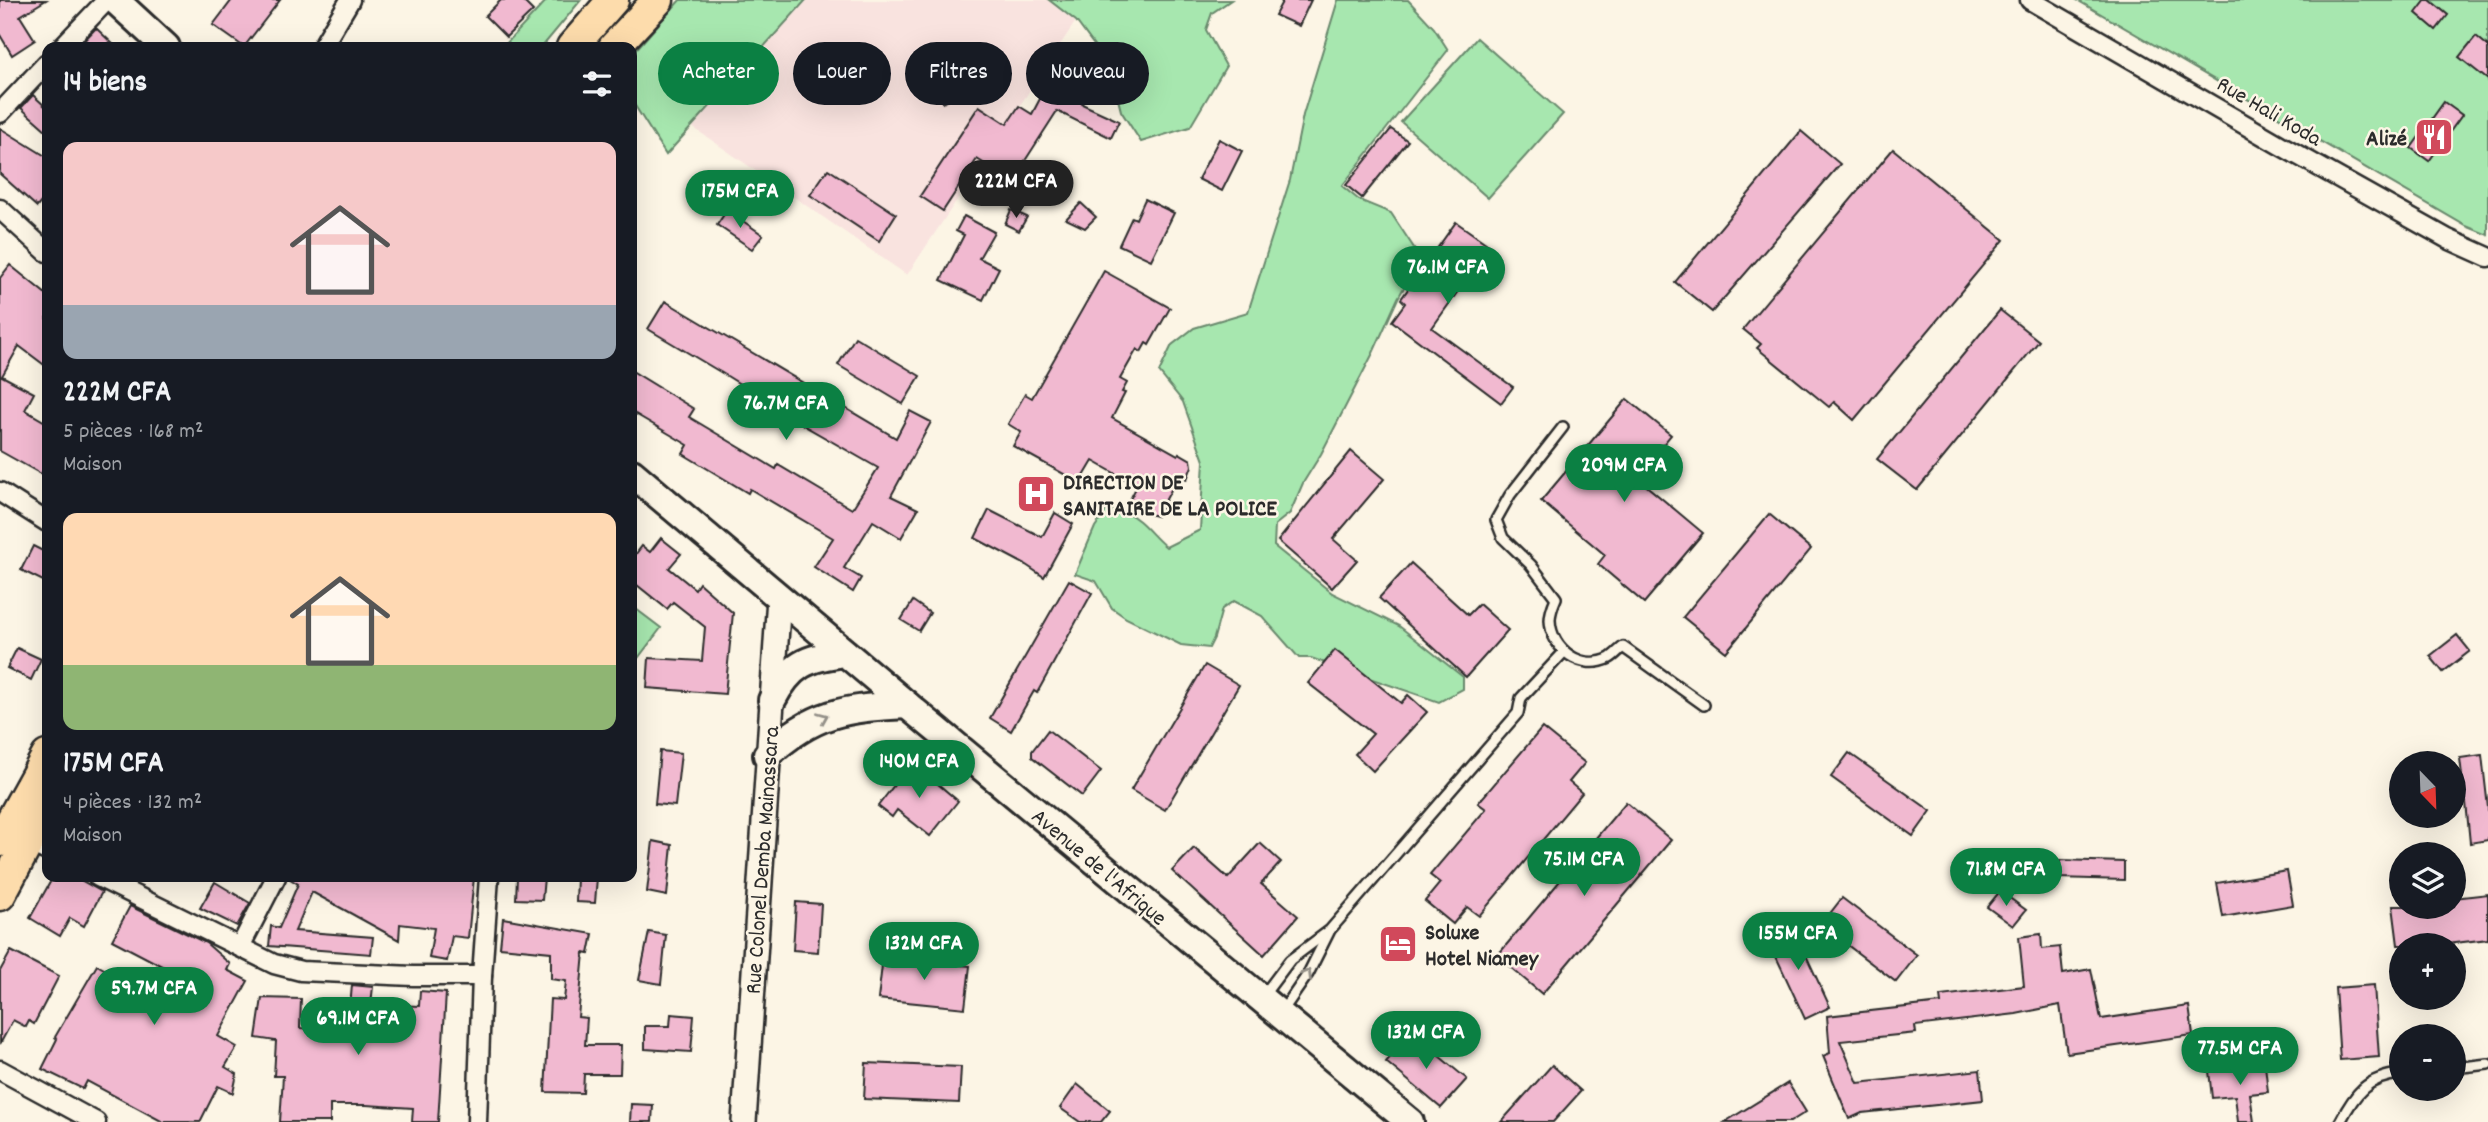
<!DOCTYPE html>
<html lang="fr">
<head>
<meta charset="utf-8">
<style>
	body { margin:0; font-family:Dekko,sans-serif; background:#242831; color:#f1f3f6; height:100vh; display:flex; flex-direction:column; font-size:26px; white-space:nowrap }
	* { box-sizing:border-box; margin:0 }
	p { font-size:23px; color:#9ea1a6 }
	.icon { flex:none; width:38px; height:38px; fill:none; stroke:currentColor; stroke-width:2; stroke-linecap:round; stroke-linejoin:round }
	.map { position:relative; flex:1; overflow:hidden }
	.side { position:absolute; left:42px; top:42px; width:595px; height:840px; display:flex; flex-direction:column; background:#171b24; border-radius:14px; box-shadow:0 7px 28px #0002 }
	.side>* { flex:none }
	.banner { position:absolute; left:658px; top:42px; width:665px; height:63px; display:flex; gap:14px }
	.needle { width:46px; rotate:157deg }
	.buttons { position:absolute; left:2389px; top:751px; display:grid; gap:14px }
	.buttons a { display:grid; place-items:center; width:77px; height:77px; border-radius:50%; background:#171b24; box-shadow:0 7px 28px #0002; font-size:35px }
	.price { position:absolute; translate:-50% -60px; padding:0 16px; border-radius:24px; background:#0b8043; color:#fff; font-size:23px; line-height:46px; filter:drop-shadow(0 2px 4px #0008) }
	.price::after { content:''; position:absolute; left:50%; top:42px; width:21px; height:16px; margin-left:-10px; background:inherit; clip-path:polygon(0 0,100% 0,50% 100%) }
	.price.current { background:#222; color:#fff }
	ul { padding:0; list-style:none }
	li { display:grid; align-content:center; gap:14px; height:371px; padding:0 21px }
	li span { display:grid; place-items:center; height:217px; border-radius:14px; color:#555 }
	li>.icon { margin-inline-start:auto }
	span .icon { width:126px; height:126px; fill:#fffc; stroke-width:1 }
	li b { font-size:30px }
	h2 { display:flex; justify-content:space-between; align-items:center; height:84px; padding:0 21px; font-size:30px }
	.pill { padding:0 24px; border-radius:32px; background:#171b24; box-shadow:0 7px 28px #0002; font-size:24px; line-height:63px }
	.pill.current { background:#0b8043; color:#fff }
	.map>svg:first-child { display:block }
	.built { fill:#f9e3df }
	.green { fill:#a7e7af; stroke:#69896d; stroke-width:2 }
	.building { fill:#f1b9d0; stroke:#2b2b2b; stroke-width:2 }
	.lines { fill:none; stroke-linecap:round; stroke-linejoin:round }
	.service-casing { stroke:#2b2b2b; stroke-width:14 }
	.minor-casing { stroke:#2b2b2b; stroke-width:23 }
	.tertiary-casing { stroke:#2b2b2b; stroke-width:28 }
	.secondary-casing { stroke:#2b2b2b; stroke-width:32 }
	.trunk-casing { stroke:#2b2b2b; stroke-width:35 }
	.service { stroke:#fcf5e5; stroke-width:9 }
	.minor { stroke:#fcf5e5; stroke-width:18 }
	.tertiary { stroke:#fcf5e5; stroke-width:23 }
	.secondary { stroke:#fcf5e5; stroke-width:26 }
	.trunk { stroke:#fddcac; stroke-width:30 }
	.oneway { stroke:#949088 }
	.labels { text-anchor:middle; stroke-width:5; stroke-linejoin:round; paint-order:stroke }
	.street-label { font-size:23px; fill:#2b2b2b; stroke:#fcf5e5 }
	.poi-label { font-size:23px; font-weight:bold; fill:#2b2b2b; stroke:#fcf5e5; text-anchor:start }
</style>
</head>
<body>
<div class="map">
<svg width="2488" height="1122" viewBox="0 0 2488 1122">
	<rect width="100%" height="100%" fill="#fcf5e5"/>
	<filter id="ink" filterUnits="userSpaceOnUse"><feTurbulence type="fractalNoise" baseFrequency=".0143" numOctaves="2"/><feDisplacementMap in="SourceGraphic" scale="14" xChannelSelector="R" yChannelSelector="G"/><feConvolveMatrix kernelMatrix="1 2 1 2 8 2 1 2 1" color-interpolation-filters="sRGB"/></filter>
	<g filter="url(#ink)">
		<polygon class="built" points="806,0 1049,0 1076,21 907,275 691,126"/>
		<g class="green">
			<polygon points="547,0 581,0 542,47 503,47"/>
			<polygon points="680,0 806,0 666,155 632,101 632,54"/>
			<polygon points="1049,0 1231,0 1212,13 1206,30 1226,66 1190,127 1141,142 1121,111 1110,67 1076,21"/>
			<path d="M1338 0H1408L1434 28 1448 50 1342 186 1359 200 1391 213 1416 251 1413 272 1398 298 1373 353 1321 454 1303 483 1290 513 1275 525 1274 546 1332 593 1399 626 1463 677V689L1439 702 1311 658H1299L1262 616 1234 601 1222 609 1214 638 1209 648 1181 645 1126 618 1112 608 1096 581 1075 574 1095 527 1107 510C1113 511 1120 510 1125 512 1142 519 1153 537 1166 547L1200 530 1204 461 1183 402 1159 372 1172 345 1194 328 1248 312 1290 180 1303 115Z"/>
			<polygon points="2077,0 2488,0 2488,235 2466,226"/>
			<polygon points="1477,38 1563,114 1488,198 1401,122"/>
			<polygon points="632,606 661,628 632,666"/>
		</g>
		<g class="building">
			<polygon points="0,0 46,0 20,16 35,40 12,55 0,35"/>
			<polygon points="232,0 280,0 244,47 213,25"/>
			<polygon points="501,0 522,0 533,11 506,37 485,16"/>
			<polygon points="1283,0 1311,0 1299,26 1275,15"/>
			<polygon points="2426,0 2430,0 2448,15 2436,30 2416,13"/>
			<polygon points="96,28 116,47 78,47"/>
			<polygon points="2476,36 2488,46 2488,80 2459,57"/>
			<polygon points="1065,51 1100,70 1082,104 1119,121 1111,138 1057,111 1012,181 977,159 943,211 920,196 979,106 1007,124 1019,106 1032,114"/>
			<polygon points="951,75 961,94 943,103 934,83"/>
			<polygon points="33,95 47,108 47,131 21,108"/>
			<polygon points="2444,102 2462,115 2429,161 2411,148"/>
			<polygon points="0,128 47,157 47,195 37,207 0,174"/>
			<polygon points="1391,129 1408,141 1362,198 1346,185"/>
			<polygon points="1801,131 1840,164 1712,312 1675,282"/>
			<polygon points="1219,139 1242,151 1222,191 1198,179"/>
			<polygon points="1893,149 2004,240 1854,420 1834,402 1829,407 1757,348 1761,344 1743,329"/>
			<polygon points="828,169 896,214 879,241 810,195"/>
			<polygon points="1145,199 1174,213 1151,260 1119,245 1132,217 1136,219"/>
			<polygon points="1081,203 1096,217 1085,228 1066,219"/>
			<polygon points="727,210 763,235 752,249 717,225"/>
			<polygon points="1011,210 1027,217 1019,231 1005,224"/>
			<polygon points="964,216 994,232 979,258 999,268 983,300 941,280 964,235 956,231"/>
			<polygon points="1456,222 1490,246 1432,328 1513,387 1501,403 1392,321 1405,303 1401,299"/>
			<polygon points="10,265 47,295 47,367 19,346 2,376 34,393 25,410 47,423 47,463 41,474 0,451 0,278"/>
			<polygon points="1104,271 1170,308 1149,345 1146,343 1141,352 1137,349 1120,379 1127,383 1122,392 1125,393 1112,418 1178,455 1179,453 1191,460 1192,466 1187,479 1179,475 1157,516 1148,514 1128,503 1137,486 1093,461 1080,483 1013,446 1021,432 1008,424 1025,394 1032,398"/>
			<polygon points="665,301 896,438 910,411 931,422 891,496 918,509 901,538 873,521 844,568 861,578 853,592 814,567 833,538 750,489 748,493 683,454 688,445 632,412 632,371 694,409 689,417 776,469 778,465 852,509 878,468 803,425 804,424 727,376 648,329"/>
			<polygon points="2000,310 2039,341 1917,490 1877,459"/>
			<polygon points="855,337 920,376 903,404 838,365"/>
			<polygon points="1627,399 1671,435 1636,477 1703,533 1644,603 1598,564 1605,555 1541,501"/>
			<polygon points="1351,451 1384,479 1333,539 1357,560 1332,588 1278,541"/>
			<polygon points="989,510 1042,537 1055,513 1073,524 1044,577 1026,565 975,538"/>
			<polygon points="1769,514 1811,549 1726,652 1683,617"/>
			<polygon points="661,538 681,554 669,568 695,589 699,583 733,613 725,694 647,688 649,658 702,661 705,627 673,602 667,609 632,581 632,559 642,546 650,552"/>
			<polygon points="33,546 47,553 47,583 21,570"/>
			<polygon points="1411,563 1468,615 1479,604 1508,630 1466,677 1379,598"/>
			<polygon points="1069,580 1092,593 1037,693 1034,691 1011,731 990,718"/>
			<polygon points="913,601 930,613 919,631 901,620"/>
			<polygon points="2457,635 2470,651 2443,672 2430,656"/>
			<polygon points="17,648 41,659 31,680 7,668"/>
			<polygon points="1335,650 1401,703 1408,695 1427,712 1373,771 1355,754 1373,734 1308,683"/>
			<polygon points="1205,665 1239,685 1165,810 1131,790"/>
			<polygon points="1542,728 1585,763 1569,782 1582,793 1479,916 1467,907 1453,924 1425,901 1440,883 1430,875 1486,809 1478,803"/>
			<polygon points="1048,730 1101,771 1082,796 1032,757 1032,751"/>
			<polygon points="660,751 681,753 675,806 655,804"/>
			<polygon points="1849,753 1931,811 1913,836 1831,777"/>
			<polygon points="2482,755 2488,808 2488,840 2470,843 2466,802 2454,803 2454,785 2463,784 2460,758"/>
			<polygon points="912,762 958,801 930,836 897,810 892,817 878,806"/>
			<polygon points="1626,802 1671,840 1542,994 1497,956"/>
			<polygon points="653,841 672,845 667,896 647,892"/>
			<polygon points="1260,843 1281,862 1261,884 1298,916 1264,955 1172,871 1194,848 1228,878"/>
			<polygon points="2060,860 2124,862 2124,880 2059,878"/>
			<polygon points="2287,871 2293,905 2223,917 2217,883"/>
			<polygon points="53,877 75,877 102,892 84,926 70,918 60,936 30,918"/>
			<polygon points="287,877 474,877 468,938 452,936 447,961 429,958 434,928 400,924 399,940 312,892 295,931 373,937 371,954 269,946 271,926 279,928 298,884"/>
			<polygon points="517,877 544,877 542,900 516,899"/>
			<polygon points="577,877 597,877 595,903 576,902"/>
			<polygon points="215,882 250,903 237,926 200,908"/>
			<polygon points="2000,891 2026,910 2013,926 1987,907"/>
			<polygon points="2488,894 2488,939 2438,945 2398,945 2393,906 2454,906 2454,898"/>
			<polygon points="1842,898 1917,955 1896,982 1821,925"/>
			<polygon points="796,902 821,904 818,952 793,950"/>
			<polygon points="130,906 206,943 230,964 227,970 248,981 218,1036 237,1047 225,1067 237,1074 233,1093 218,1086 200,1122 163,1122 87,1081 83,1089 42,1069 57,1039 55,1037 97,965 166,1004 181,976 112,940"/>
			<polygon points="503,918 593,934 589,954 584,953 578,1017 587,1018 585,1045 621,1045 620,1074 584,1074 583,1093 545,1092 550,999 564,1000 566,981 551,979 551,952 500,947"/>
			<polygon points="1792,925 1830,1007 1805,1019 1767,937"/>
			<polygon points="649,932 666,935 661,984 639,980"/>
			<polygon points="2041,934 2042,949 2060,947 2063,974 2091,969 2101,1019 2189,1006 2193,1035 2067,1053 2060,1005 2016,1014 1915,1026 1916,1033 1840,1041 1858,1083 1980,1070 1983,1100 1862,1113 1849,1119 1823,1056 1830,1053 1827,1016 1941,1003 1940,996 2024,986 2019,937"/>
			<polygon points="11,951 59,976 34,1024 29,1021 26,1027 13,1020 0,1044 0,971"/>
			<polygon points="883,957 970,966 965,1008 878,999"/>
			<polygon points="352,985 373,987 371,1004 419,1006 420,991 446,993 438,1122 412,1122 413,1108 366,1105 330,1105 330,1122 280,1122 283,1076 274,1076 276,1041 256,1038 262,998 301,999 300,1028 348,1030"/>
			<polygon points="2374,985 2379,1057 2340,1060 2335,988"/>
			<polygon points="671,1014 694,1016 691,1052 645,1049 645,1026 670,1026"/>
			<polygon points="1411,1033 1467,1079 1441,1108 1386,1062"/>
			<polygon points="866,1063 961,1067 959,1103 864,1099"/>
			<polygon points="1552,1065 1581,1091 1553,1122 1501,1122"/>
			<polygon points="2265,1065 2268,1092 2250,1094 2254,1122 2238,1122 2235,1096 2212,1098 2209,1071"/>
			<polygon points="1788,1083 1806,1112 1790,1122 1725,1122"/>
			<polygon points="1077,1084 1110,1111 1101,1122 1080,1122 1060,1108"/>
			<polygon points="631,1104 653,1105 652,1122 630,1122"/>
		</g>
		<g class="lines">
			<g class="service-casing">
				<g id="service">
					<path d="M1563 427 1510 495 1496 520 1503 538 1531 565 1556 598C1553 605 1550 613 1550 620 1551 650 1582 672 1610 658 1615 655 1619 650 1623 647L1704 705"/>
					<polyline points="1263,996 1290,960 1330,930 1518,713 1521,698 1564,652"/>
					<polyline points="1281,1013 1308,974 1329,932"/>
					<polyline points="2454,1068 2488,1064"/>
					<path d="M2340 1122C2355 1093 2367 1077 2401 1074"/>
				</g>
			</g>
			<g class="minor-casing">
				<g id="minor">
					<polyline points="2030,0 2280,145 2448,239 2488,257"/>
					<polyline points="62,47 107,0"/>
					<polyline points="322,47 350,0"/>
					<polyline points="0,113 47,63"/>
					<polyline points="0,209 47,252"/>
					<polyline points="0,492 47,522"/>
					<polyline points="22,838 47,851"/>
					<polyline points="98,877 274,964 301,971 413,976 482,976"/>
					<polyline points="240,947 276,877"/>
					<polyline points="0,1070 96,1122"/>
					<polyline points="477,1122 482,976 489,877"/>
				</g>
			</g>
			<g class="tertiary-casing">
				<polyline id="tertiary" points="744,1122 779,597"/>
			</g>
			<g class="secondary-casing">
				<g id="secondary">
					<polyline points="115,0 166,47"/>
					<polyline points="632,473 907,705 1410,1122"/>
					<path d="M772 700C790 665 807 657 845 653"/>
					<path d="M767 755C814 712 845 708 907 705"/>
				</g>
			</g>
			<g class="trunk-casing">
				<g id="trunk">
					<polyline points="572,47 613,0"/>
					<polyline points="614,47 658,0"/>
					<polyline points="0,841 47,756"/>
					<polyline points="0,895 47,807"/>
				</g>
			</g>
			<use href="#service" class="service"/>
			<use href="#minor" class="minor"/>
			<use href="#tertiary" class="tertiary"/>
			<use href="#secondary" class="secondary"/>
			<use href="#trunk" class="trunk"/>
		</g>
		<defs><path id="oneway-chevron" d="M-2-3.5L2.5 0L-2 3.5" fill="none" stroke-width="1.6" stroke-linecap="round" stroke-linejoin="round" transform="scale(1.75)"/></defs>
		<g class="oneway">
			<use href="#oneway-chevron" transform="translate(823 717) rotate(-23)"/>
			<use href="#oneway-chevron" transform="translate(1307 974) rotate(-59)"/>
		</g>
	</g>
	<defs>
		<g id="restaurant-square" transform="scale(2.0125)"><rect x="-9" y="-9" width="18" height="18" rx="4" fill="#d1495b" stroke="#fcf5e5"/><path d="M-5-6h1v4h1v-4h1v4h1v-4h1v5L-1.5 .5V6h-2V.5L-5-1ZM5-6V6H3V1.5H1.5Q1.5-4 5-6Z" fill="#fff"/></g>
		<g id="hospital-square" transform="scale(2.0125)"><rect x="-9" y="-9" width="18" height="18" rx="4" fill="#d1495b" stroke="#fcf5e5"/><path d="M-5-5h3v3.5h4V-5h3V5h-3V1.5h-4V5h-3Z" fill="#fff"/></g>
		<g id="hotel-square" transform="scale(2.0125)"><rect x="-9" y="-9" width="18" height="18" rx="4" fill="#d1495b" stroke="#fcf5e5"/><path d="M-6-4.5h1.5V1H6V5H4.5V3h-9V5H-6ZM-4 0a1.8 1.8 0 1 1 3.6 0ZM.5 0V-2.5h3Q6-2.5 6 0Z" fill="#fff"/></g>
	</defs>
	<g fill-rule="evenodd">
		<use href="#restaurant-square" x="2434" y="137"/>
		<use href="#hospital-square" x="1036" y="494"/>
		<use href="#hotel-square" x="1398" y="944"/>
	</g>
	<g class="labels">
		<g class="street-label">
			<text transform="translate(2270 110) rotate(30)" y="8">Rue Hali Koda</text>
			<text transform="translate(761 860) rotate(-86)" y="8">Rue Colonel Demba Mainassara</text>
			<text transform="translate(1100 866) rotate(40)" y="8">Avenue de l'Afrique</text>
		</g>
		<g class="poi-label">
			<text x="2407" y="145" text-anchor="end">Alizé</text>
			<text x="1063" y="489">DIRECTION DE<tspan x="1063" dy="26">SANITAIRE DE LA POLICE</tspan></text>
			<text x="1425" y="939">Soluxe<tspan x="1425" dy="26">Hotel Niamey</tspan></text>
		</g>
	</g>
</svg>
<div class="buttons">
<a><svg class="needle" viewBox="-14 -14 28 28"><path d="M0-13l5 13h-10z" fill="#e53935"/><path d="M0 13l5-13h-10z" fill="#9ea1a6"/></svg></a>
<a><svg class="icon" aria-label="layers" viewBox="0 0 24 24"><path d="M12 4l9 5-9 5-9-5zM3 14l9 5 9-5"/></svg></a>
<a>+</a>
<a>−</a>
</div>
<b class="price current" style="left:1016px;top:220px">222M CFA</b>
<b class="price" style="left:740px;top:230px">175M CFA</b>
<b class="price" style="left:1448px;top:306px">76.1M CFA</b>
<b class="price" style="left:786px;top:442px">76.7M CFA</b>
<b class="price" style="left:1624px;top:504px">209M CFA</b>
<b class="price" style="left:919px;top:800px">140M CFA</b>
<b class="price" style="left:1584px;top:898px">75.1M CFA</b>
<b class="price" style="left:2006px;top:908px">71.8M CFA</b>
<b class="price" style="left:1798px;top:972px">155M CFA</b>
<b class="price" style="left:924px;top:982px">132M CFA</b>
<b class="price" style="left:154px;top:1027px">59.7M CFA</b>
<b class="price" style="left:358px;top:1057px">69.1M CFA</b>
<b class="price" style="left:1426px;top:1071px">132M CFA</b>
<b class="price" style="left:2240px;top:1087px">77.5M CFA</b>
<div class="banner">
<a class="pill current">Acheter</a>
<a class="pill">Louer</a>
<a class="pill">Filtres</a>
<a class="pill">Nouveau</a>
</div>
<section class="side">
<h2>14 biens<svg class="icon" aria-label="filters" viewBox="0 0 24 24"><path d="M4 7h16M4 17h16"/><circle cx="9" cy="7" r="2"/><circle cx="15" cy="17" r="2"/></svg></h2>
<ul>
<li><span style="background:linear-gradient(#f6c9c9 75%,#9aa5b1 0)"><svg class="icon" aria-label="home" viewBox="0 0 24 24"><path d="M3 11l9-7 9 7M6 9v11h12V9"/></svg></span><div><b>222M CFA</b><p>5 pièces · 168 m²</p><p>Maison</p></div></li>
<li><span style="background:linear-gradient(#ffd9b3 70%,#8fb573 0)"><svg class="icon" aria-label="home" viewBox="0 0 24 24"><path d="M3 11l9-7 9 7M6 9v11h12V9"/></svg></span><div><b>175M CFA</b><p>4 pièces · 132 m²</p><p>Maison</p></div></li>
</ul>
</section>
</div>
</body>
</html>
